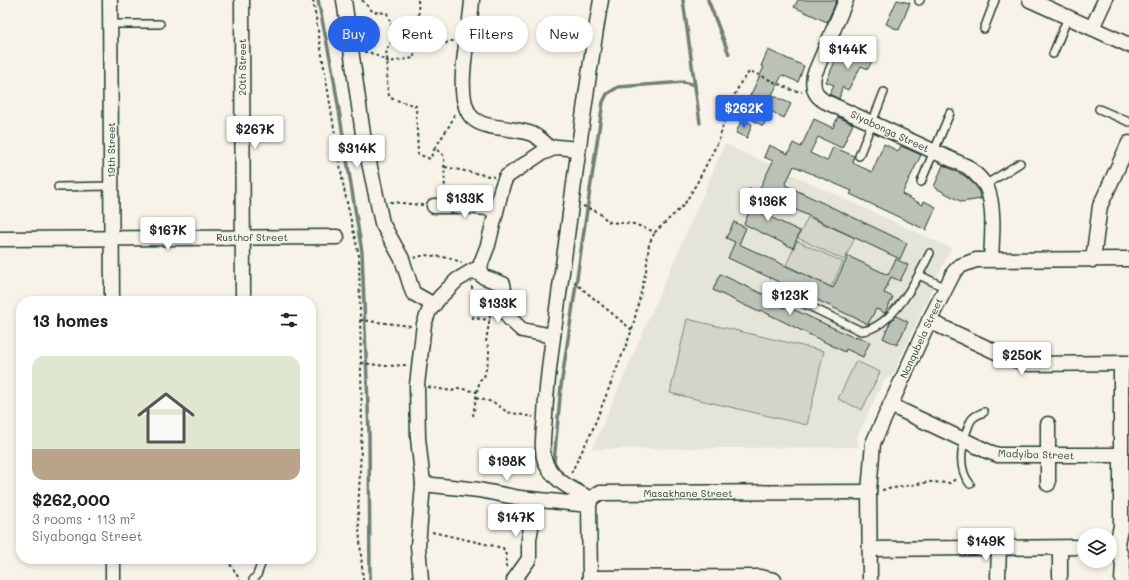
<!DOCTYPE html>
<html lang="en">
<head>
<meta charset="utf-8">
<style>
	body { margin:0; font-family:Mali,sans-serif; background:#f2f2f2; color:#202124; height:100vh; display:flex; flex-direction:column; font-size:15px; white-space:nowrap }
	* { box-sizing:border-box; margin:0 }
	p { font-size:13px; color:#757577 }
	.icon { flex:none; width:22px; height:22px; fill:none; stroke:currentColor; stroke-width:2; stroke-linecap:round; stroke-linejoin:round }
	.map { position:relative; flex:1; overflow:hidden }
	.drawer { position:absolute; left:16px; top:296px; width:300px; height:268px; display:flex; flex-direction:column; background:#fff; border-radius:16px; box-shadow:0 2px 6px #0003 }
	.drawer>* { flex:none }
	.top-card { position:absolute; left:328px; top:16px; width:380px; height:36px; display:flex; gap:8px }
	.fabs { position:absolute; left:1077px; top:528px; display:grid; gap:8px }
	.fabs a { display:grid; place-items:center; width:40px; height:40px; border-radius:50%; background:#fff; box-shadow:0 2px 6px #0003; font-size:20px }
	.price { position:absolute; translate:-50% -34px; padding:0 9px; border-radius:4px; background:#fff; color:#222; font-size:13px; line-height:26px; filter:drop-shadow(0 1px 2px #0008) }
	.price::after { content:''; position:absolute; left:50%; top:24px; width:12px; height:9px; margin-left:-6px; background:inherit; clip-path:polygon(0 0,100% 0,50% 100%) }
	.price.selected { background:#2563eb; color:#fff }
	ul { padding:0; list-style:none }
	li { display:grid; align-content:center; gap:8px; height:212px; padding:0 16px }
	li span { display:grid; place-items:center; height:124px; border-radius:12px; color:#555 }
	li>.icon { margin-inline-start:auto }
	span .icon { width:72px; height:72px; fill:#fffc; stroke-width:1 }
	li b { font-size:17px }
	h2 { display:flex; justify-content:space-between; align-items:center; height:48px; padding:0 16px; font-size:17px }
	.pill { padding:0 14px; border-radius:18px; background:#fff; box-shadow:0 2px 6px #0003; font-size:14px; line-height:36px }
	.pill.selected { background:#2563eb; color:#fff }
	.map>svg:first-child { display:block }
	.built { fill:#e5e4d9 }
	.green { fill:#d3d5ca; stroke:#79897f }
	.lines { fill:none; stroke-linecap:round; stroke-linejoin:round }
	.stream { stroke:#6f8077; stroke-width:3.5 }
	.building { fill:#bbc1b6; stroke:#1f3d34 }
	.service-casing { stroke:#1f3d34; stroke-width:10 }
	.minor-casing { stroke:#1f3d34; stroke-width:17 }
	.path { stroke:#1f3d34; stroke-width:2; stroke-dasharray:3 3; stroke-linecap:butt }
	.service { stroke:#f7f3e8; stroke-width:7 }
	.minor { stroke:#f7f3e8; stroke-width:14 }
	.labels { text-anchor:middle; stroke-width:3; stroke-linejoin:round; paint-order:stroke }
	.street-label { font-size:10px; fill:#1f3d34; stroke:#f7f3e8 }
</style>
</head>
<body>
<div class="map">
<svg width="1129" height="580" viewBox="0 0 1129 580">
	<rect width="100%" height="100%" fill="#f7f3e8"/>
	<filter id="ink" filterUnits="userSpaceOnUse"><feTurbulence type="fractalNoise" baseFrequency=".025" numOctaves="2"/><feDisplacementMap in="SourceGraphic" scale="8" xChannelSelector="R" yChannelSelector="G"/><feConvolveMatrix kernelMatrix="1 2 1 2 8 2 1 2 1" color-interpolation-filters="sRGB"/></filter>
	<g filter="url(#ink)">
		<polygon class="built" points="725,144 951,248 893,374 883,382 858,435 858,447 592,449"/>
		<g class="green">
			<polygon points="808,217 855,238 844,260 798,238"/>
			<polygon points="797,241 843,262 831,287 786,265"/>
			<polygon points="687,319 824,351 807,425 670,393"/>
			<polygon points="856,361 880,372 862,410 838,399"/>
		</g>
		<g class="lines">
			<g class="stream">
				<polyline points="318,0 332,68 362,252 369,432 370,580"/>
				<polyline points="683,0 700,123"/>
				<polyline points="708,0 729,54"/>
				<polyline points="563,476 554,462 561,386 603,102 607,94 618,87 684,82 695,85"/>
			</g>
		</g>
		<g class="building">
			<polygon points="798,0 837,0 827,22 794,7"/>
			<polygon points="897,0 910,3 899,30 886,24"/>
			<polygon points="852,46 874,56 868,69 861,66 848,90 842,87 839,99 829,94 834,85 826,82 836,59 844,63"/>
			<polygon points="768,50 804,66 798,82 782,75 772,95 791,104 784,118 771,111 763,126 749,118 757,104 748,100 764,67 761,66"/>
			<polygon points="838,117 853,124 842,148 818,137 810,153 827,161 833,147 854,156 853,163 872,172 884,144 898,151 901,146 921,155 902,194 923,205 924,201 936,207 926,230 850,194 852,191 794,166 785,185 907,243 900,259 758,192 773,161 764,157 769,145 788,154 793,143 801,147 814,119 833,128"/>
			<polygon points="742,119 752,124 747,138 736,133"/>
			<polygon points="943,165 965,176 977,187 981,199 962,202 934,187"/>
			<polygon points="750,188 762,194 755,210 800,231 793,248 744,224 751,208 742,204"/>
			<polygon points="734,222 746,228 739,244 833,288 848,256 888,275 896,259 908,265 900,281 891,277 884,293 893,297 885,313 876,309 868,324 728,258 735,242 726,238"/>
			<polygon points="720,274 769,297 768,300 785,308 786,306 855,338 856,336 870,342 863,357 846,349 845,352 760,310 759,312 713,290"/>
			<polygon points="896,316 908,322 897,345 883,338 891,321"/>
		</g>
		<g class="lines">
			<g class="service-casing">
				<g id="service">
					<polyline points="919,1 920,0"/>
					<polyline points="110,24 160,24"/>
					<polyline points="984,29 995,0"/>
					<polyline points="1053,54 1068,17"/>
					<polyline points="1099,109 1129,122"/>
					<polyline points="859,156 884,92"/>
					<polyline points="921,182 950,113"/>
					<polyline points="985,185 1020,163"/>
					<polyline points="58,187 111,186"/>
					<polyline points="919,275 946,288"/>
					<path d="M782 293 861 331C892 329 918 278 930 253"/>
					<path d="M970 484C958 469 961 450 966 433 968 428 969 422 973 418 976 415 980 414 984 412"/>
					<polyline points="253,580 257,575 263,559"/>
				</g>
			</g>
			<g class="minor-casing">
				<g id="minor">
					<polyline points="110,0 112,301"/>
					<polyline points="242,0 243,301"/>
					<polyline points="344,0 363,134 382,223 402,259 413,293 434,305"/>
					<path d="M472 0C471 28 453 91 470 115 476 124 492 127 503 128 526 132 534 130 550 149"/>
					<path d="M846 0 814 75C812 86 814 95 824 101L968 167C975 173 983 180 987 188 995 207 992 238 991 259"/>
					<polyline points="1030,0 1129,45"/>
					<polyline points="1092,28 1105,0"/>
					<polyline points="434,206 468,206 496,209"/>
					<polyline points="0,239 337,237"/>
					<polyline points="1093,260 1100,206 1129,143"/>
					<polyline points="474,270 484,277 503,284 509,318 522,330 553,336"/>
					<polyline points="929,321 1009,358 1028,364 1129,363"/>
					<polyline points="890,405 987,451 998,455 1121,455"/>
					<polyline points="423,484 479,490 520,498 589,505"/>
					<polyline points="1048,484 1048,424"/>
					<path d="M591 499C573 490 549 479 544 458 541 445 544 430 545 416 547 368 556 320 562 272 575 181 585 90 601 0"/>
					<polyline points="1117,543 1123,564 1122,580"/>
					<polyline points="1110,547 1117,543 1121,526 1121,363"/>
					<polyline points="1060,548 1060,576"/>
					<polyline points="870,549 1084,547"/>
					<polyline points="113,559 113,580"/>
					<polyline points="998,577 999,548"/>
					<polyline points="590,578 760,577 774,580"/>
					<polyline points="421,580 418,546 423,484 418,438 417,385 424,324 429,311 440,297 457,280 472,271 480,272 481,263 488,245 502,187 506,177 540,154 557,147 578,149"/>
					<polyline points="514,580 529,559 529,539 536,500"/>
					<polyline points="590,580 589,505 591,499 599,493 869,492"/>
					<polyline points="870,580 869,492 873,443 929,321 954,272 960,266 976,260 1129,259"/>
				</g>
			</g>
			<g class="path">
				<polyline points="313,0 344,189 359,256 362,426 358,515 363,580"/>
				<polyline points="362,0 373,12 387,13 391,24 417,28"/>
				<polyline points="418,0 419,20 414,45 437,48 450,41 455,41"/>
				<path d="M391 24 394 37 386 51C390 67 384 84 390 98L416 106 418 154 430 159 435 148 444 156 445 194"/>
				<polyline points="364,52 369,52 389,62 414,58 414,45"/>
				<polyline points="435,148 451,123 455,112"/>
				<polyline points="445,167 494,177"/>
				<polyline points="390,202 423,205"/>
				<polyline points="583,206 598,212 609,222 634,224 655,232 684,205 698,181 719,140 728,108 741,82 750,71 792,90 802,92"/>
				<polyline points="414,258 425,255 451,258 462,263"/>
				<polyline points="574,282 632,330"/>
				<polyline points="472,286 473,318 490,320"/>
				<polyline points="360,320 411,326"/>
				<polyline points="361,363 386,366 408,365"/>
				<polyline points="428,387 452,391 458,388 477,392 473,416"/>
				<path d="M477 392 480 380 484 378C486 366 493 353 486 342L490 316 496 317"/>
				<polyline points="476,398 493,402 507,412 533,417"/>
				<polyline points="571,473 592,431 632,330 646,271 649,244 655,232"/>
				<polyline points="882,490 930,482 950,483 957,478"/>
				<polyline points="432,532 503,548 506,555 506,568"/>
				<polyline points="227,559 240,580"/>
			</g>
			<use href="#service" class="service"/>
			<use href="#minor" class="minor"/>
		</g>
	</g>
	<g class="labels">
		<g class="street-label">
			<text transform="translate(242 67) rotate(-90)" y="4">20th Street</text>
			<text transform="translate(890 131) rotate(25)" y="4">Siyabonga Street</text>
			<text transform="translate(111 150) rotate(-90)" y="4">19th Street</text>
			<text x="252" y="241">Rusthof Street</text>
			<text transform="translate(921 338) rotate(-65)" y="4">Nonqubela Street</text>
			<text transform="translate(1036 454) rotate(2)" y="4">Madyiba Street</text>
			<text x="688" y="497">Masakhane Street</text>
		</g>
	</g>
</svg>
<div class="fabs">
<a><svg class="icon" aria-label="layers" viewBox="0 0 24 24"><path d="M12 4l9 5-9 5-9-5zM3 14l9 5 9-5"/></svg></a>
</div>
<b class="price" style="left:848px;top:70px">$144K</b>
<b class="price selected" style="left:744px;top:129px">$262K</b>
<b class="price" style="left:255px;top:150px">$267K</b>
<b class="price" style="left:357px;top:169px">$314K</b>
<b class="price" style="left:465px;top:219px">$133K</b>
<b class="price" style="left:768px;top:222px">$136K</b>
<b class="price" style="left:168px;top:251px">$167K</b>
<b class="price" style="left:790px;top:316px">$123K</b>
<b class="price" style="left:498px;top:324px">$133K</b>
<b class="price" style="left:1022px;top:376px">$250K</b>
<b class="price" style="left:507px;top:482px">$198K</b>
<b class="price" style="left:516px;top:538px">$147K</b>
<b class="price" style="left:986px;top:562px">$149K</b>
<div class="top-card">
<a class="pill selected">Buy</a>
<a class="pill">Rent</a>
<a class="pill">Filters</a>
<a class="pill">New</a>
</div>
<section class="drawer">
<h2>13 homes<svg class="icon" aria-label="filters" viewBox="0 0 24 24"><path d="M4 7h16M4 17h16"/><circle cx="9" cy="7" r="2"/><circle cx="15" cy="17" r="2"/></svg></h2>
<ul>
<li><span style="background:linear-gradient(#dfe7d0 75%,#b9a48a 0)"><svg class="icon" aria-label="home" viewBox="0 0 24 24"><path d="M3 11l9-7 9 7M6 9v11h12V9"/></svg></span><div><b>$262,000</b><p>3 rooms · 113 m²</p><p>Siyabonga Street</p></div></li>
</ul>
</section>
</div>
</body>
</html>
